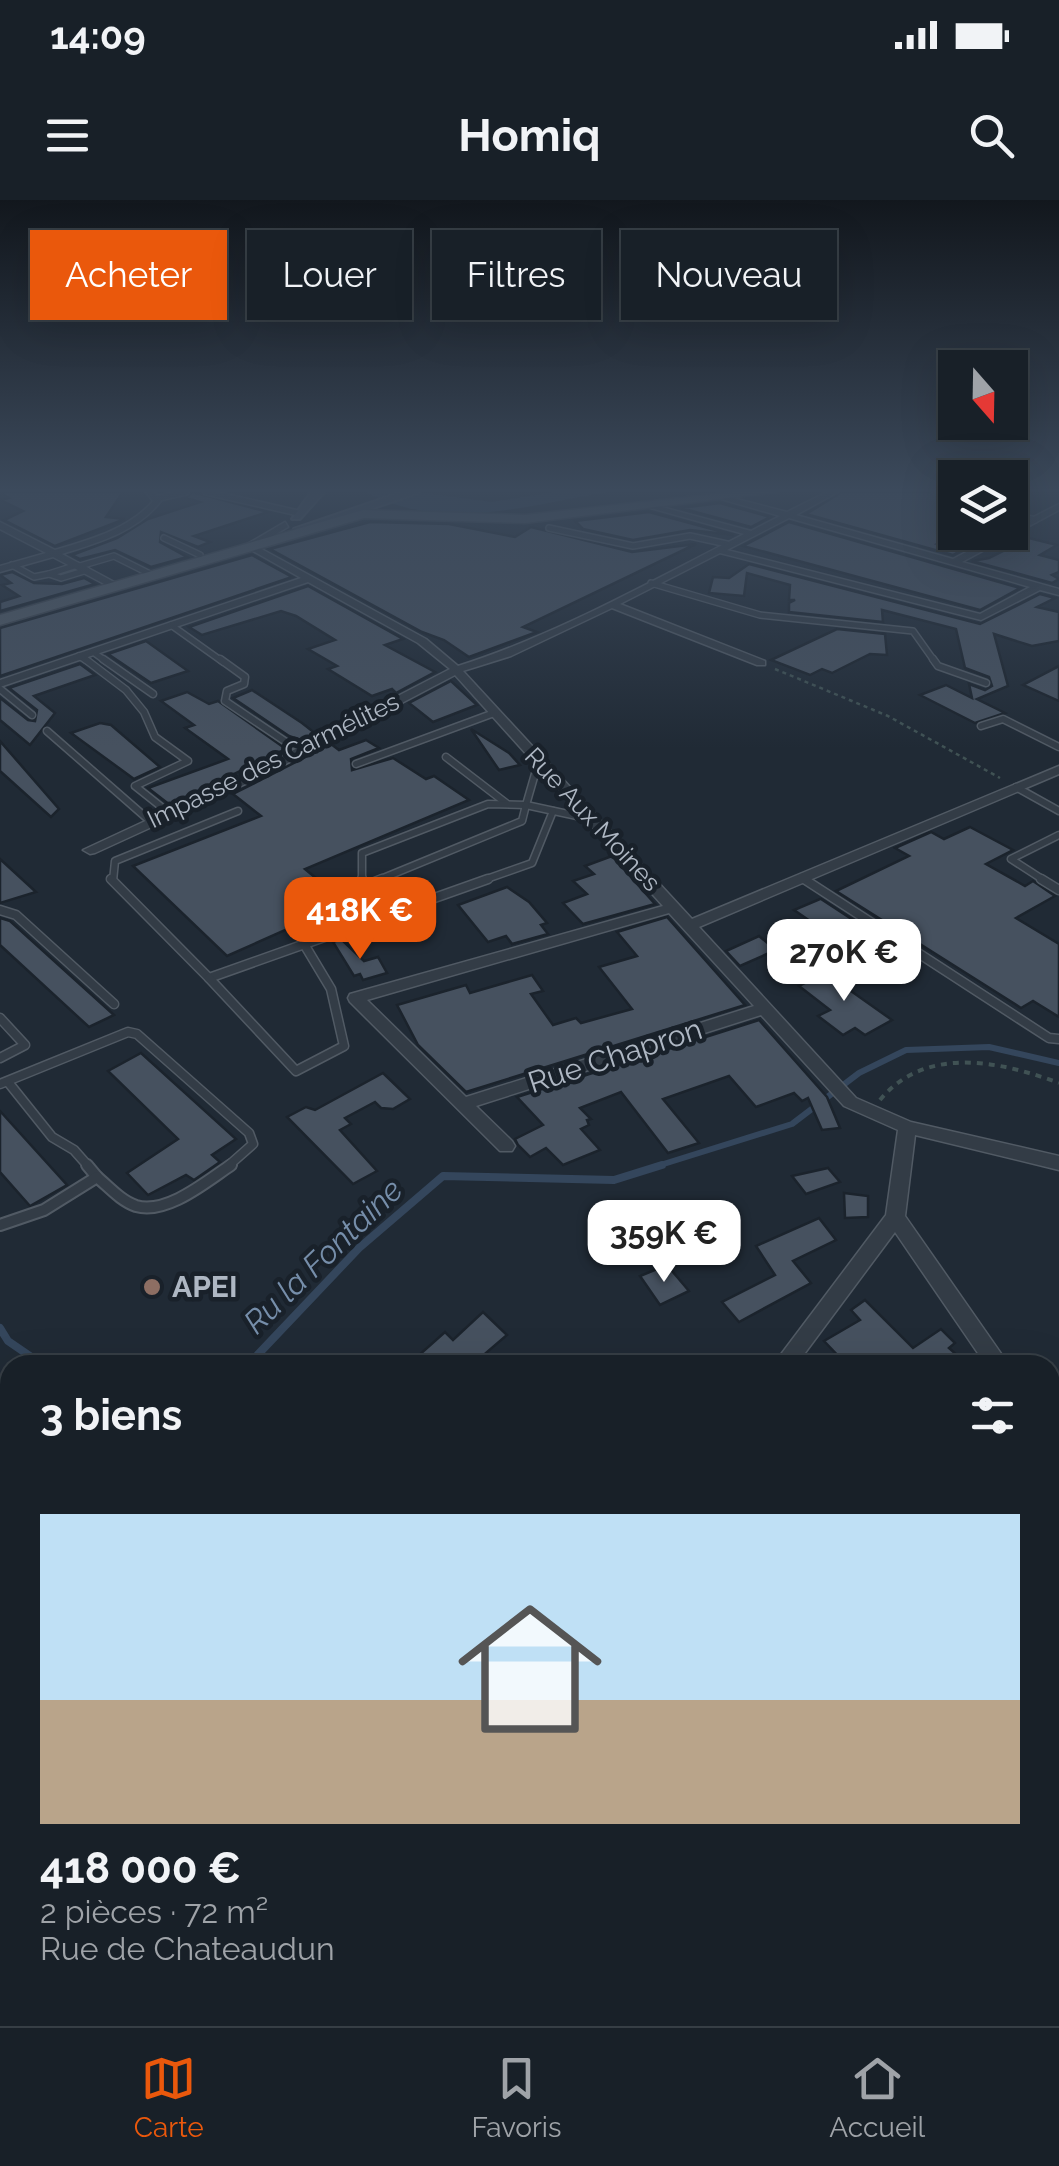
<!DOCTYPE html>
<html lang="fr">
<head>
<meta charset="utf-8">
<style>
	body { margin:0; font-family:Raleway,sans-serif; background:#252d34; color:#f1f3f6; height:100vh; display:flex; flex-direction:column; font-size:38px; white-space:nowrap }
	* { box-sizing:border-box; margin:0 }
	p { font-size:32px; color:#9fa3a8 }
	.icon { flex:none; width:55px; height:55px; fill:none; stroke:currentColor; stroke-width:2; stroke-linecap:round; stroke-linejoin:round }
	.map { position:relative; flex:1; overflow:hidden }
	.panel { position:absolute; left:0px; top:1155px; width:1060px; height:672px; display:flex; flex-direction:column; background:#182028; border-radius:30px 30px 0 0; box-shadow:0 10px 40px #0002,0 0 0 2px #363e45 }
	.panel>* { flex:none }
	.banner { position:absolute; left:30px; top:30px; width:1000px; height:90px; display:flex; gap:20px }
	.needle { width:65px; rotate:160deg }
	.buttons { position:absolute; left:938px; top:150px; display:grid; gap:20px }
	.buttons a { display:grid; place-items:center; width:90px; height:90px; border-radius:0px; background:#182028; box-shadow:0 10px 40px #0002,0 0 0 2px #363e45; font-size:50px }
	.price { position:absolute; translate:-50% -85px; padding:0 22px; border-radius:20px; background:#fff; color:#222; font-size:32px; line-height:65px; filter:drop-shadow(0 2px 5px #0008) }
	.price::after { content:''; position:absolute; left:50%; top:60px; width:30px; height:22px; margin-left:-15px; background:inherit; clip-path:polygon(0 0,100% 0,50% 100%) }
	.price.on { background:#ea580c; color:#fff }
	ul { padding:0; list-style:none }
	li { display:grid; align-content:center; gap:20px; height:530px; padding:0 40px }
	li+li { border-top:2px solid #363e45 }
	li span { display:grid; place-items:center; height:310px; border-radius:0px; color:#555 }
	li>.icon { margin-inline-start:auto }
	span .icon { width:180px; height:180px; fill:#fffc; stroke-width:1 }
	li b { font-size:42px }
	h2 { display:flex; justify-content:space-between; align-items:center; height:120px; padding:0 40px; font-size:42px }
	.pill { padding:0 35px; border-radius:0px; background:#182028; box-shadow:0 10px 40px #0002,0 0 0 2px #363e45; font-size:35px; line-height:90px }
	.pill.on { background:#ea580c; color:#fff }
	.status { display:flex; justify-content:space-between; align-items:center; height:70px; padding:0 50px; background:#182028; direction:ltr }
	.status svg { height:28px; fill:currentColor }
	header { display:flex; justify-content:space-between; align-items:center; height:130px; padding:0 40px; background:#182028; font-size:45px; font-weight:700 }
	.menu { display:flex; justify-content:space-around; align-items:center; height:140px; border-top:2px solid #363e45; background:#182028; font-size:28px; color:#9fa3a8 }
	.menu a { display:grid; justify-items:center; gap:5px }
	.menu .on { color:#ea580c }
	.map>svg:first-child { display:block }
	.water { fill:#34465c }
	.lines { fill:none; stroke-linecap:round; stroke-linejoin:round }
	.stream-far1 { stroke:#34465c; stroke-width:6 }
	.stream { stroke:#34465c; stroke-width:8 }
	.building { fill:#46515f; stroke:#1b232c; stroke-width:2.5 }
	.lane-far3-casing { stroke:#515a64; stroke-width:8 }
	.lane-far2-casing { stroke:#515a64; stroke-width:9 }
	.lane-far1-casing { stroke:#515a64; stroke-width:11 }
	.lane-casing { stroke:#515a64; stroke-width:14 }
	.street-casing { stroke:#515a64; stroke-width:3 }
	.secondary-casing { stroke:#515a64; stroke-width:4 }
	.primary-casing { stroke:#3d454f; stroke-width:3 }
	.path-far1 { stroke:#405254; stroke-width:2.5; stroke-dasharray:4 4; stroke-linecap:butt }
	.path { stroke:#405254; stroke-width:4; stroke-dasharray:6 6; stroke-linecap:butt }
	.lane-far3 { stroke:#333c46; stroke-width:5 }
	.lane-far2 { stroke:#333c46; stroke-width:6 }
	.lane-far1 { stroke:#333c46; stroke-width:8 }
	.lane { stroke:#333c46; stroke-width:10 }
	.street { fill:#333c46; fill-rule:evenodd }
	.secondary { fill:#424b59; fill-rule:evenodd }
	.primary { fill:#515b66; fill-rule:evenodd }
	.education-dot { fill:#8d6e63; stroke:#19212a; stroke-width:4 }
	.labels { text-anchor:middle; stroke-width:9; stroke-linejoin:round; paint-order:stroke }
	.far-street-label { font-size:25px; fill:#aeb7c3; stroke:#19212a }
	.street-label { font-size:30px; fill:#aeb7c3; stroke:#19212a }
	.poi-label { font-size:30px; font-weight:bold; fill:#aeb7c3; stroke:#19212a; text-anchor:start }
	.water-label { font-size:32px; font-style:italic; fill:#768eaa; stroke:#19212a }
</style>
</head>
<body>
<div class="status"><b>14:09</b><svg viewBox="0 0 49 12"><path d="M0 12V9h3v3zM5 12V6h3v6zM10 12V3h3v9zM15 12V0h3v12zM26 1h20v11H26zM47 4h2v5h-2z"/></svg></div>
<header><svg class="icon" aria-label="menu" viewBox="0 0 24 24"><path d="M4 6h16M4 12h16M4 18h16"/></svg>Homiq<svg class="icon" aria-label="search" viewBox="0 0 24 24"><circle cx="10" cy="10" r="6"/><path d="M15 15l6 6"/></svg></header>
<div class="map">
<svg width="1059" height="1826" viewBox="0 0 1059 1826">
	<rect width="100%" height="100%" fill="#202a35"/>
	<path class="water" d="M366 292H418L492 302 554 292H608C531 304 444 334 366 292Z"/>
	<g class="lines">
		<polyline class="stream-far1" points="654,967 792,924 859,873 906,850 989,847 1059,863"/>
		<g class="stream">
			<polyline points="0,1128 8,1141 43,1165"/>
			<polyline points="248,1165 359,1048 443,976 614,980 662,965"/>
		</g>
	</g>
	<g class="building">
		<polygon points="0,292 123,292 106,317 125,319 55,346 4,320 23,311 0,300 9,298"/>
		<polygon points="192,292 268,312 194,336 210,342 198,347 161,332 160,342 187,357 151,367 115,350 80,359 72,355 117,338 148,319 200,302 186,298"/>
		<polygon points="842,292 929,292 955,304 955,334 937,344 960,351 953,355 806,314"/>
		<polygon points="720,303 770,317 751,327 681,308"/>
		<polygon points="649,312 734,335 690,330 633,340 583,329 575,321"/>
		<polygon points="370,322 449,324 515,337 531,327 632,352 696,344 523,427 537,432 469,457 444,440 422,432 270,349"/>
		<polygon points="789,322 1020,388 980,410 743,346"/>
		<polygon points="1029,338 1057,345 1040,355 1059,360 1059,372 1052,375 1059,379 1052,383 972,361 989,358"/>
		<polygon points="252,355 292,377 0,476 0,428"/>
		<polygon points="749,364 980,424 1040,394 1055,398 1037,407 1059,412 1059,441 1032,446 994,434 1008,486 977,499 1005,513 975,523 920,495 946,485 972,498 969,484 985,490 992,486 989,477 965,468 956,429 882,410 883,422 789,412 789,403 795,400 789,400 790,385 747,373 744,396 709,393 713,377 729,378"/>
		<polygon points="12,372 34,383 62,384 84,378 95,384 0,411 0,402 19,396 2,385 11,383 0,375"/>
		<polygon points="308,386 403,439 385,445 435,472 396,493 392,489 372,496 328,469 337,466 308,449 335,440 296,416 281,411 202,435 189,427"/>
		<polygon points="837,429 885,434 887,455 870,454 832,473 822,469 810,475 771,460"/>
		<polygon points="146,441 188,471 151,483 108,454"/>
		<polygon points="80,464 95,475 34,496 55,513 30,545 0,520 0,498 28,520 35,521 37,510 9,488"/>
		<polygon points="1059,466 1059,501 1023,485"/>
		<polygon points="451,481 477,505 433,522 409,503"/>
		<polygon points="252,490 302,523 316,534 303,541 289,536 233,498"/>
		<polygon points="187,492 209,504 218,501 286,549 170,605 148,588 228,559 185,528 194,525 161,501"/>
		<polygon points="100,523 111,525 160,567 134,579 71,533"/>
		<polygon points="471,529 509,553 520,565 499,570"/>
		<polygon points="366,540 379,548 351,559 352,570 393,558 426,579 434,576 469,600 305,669 346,703 227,756 133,666 261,616 233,594 331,544 339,550"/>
		<polygon points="0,541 59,609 51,617 0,571"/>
		<polygon points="970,627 1013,650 986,664 1025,686 1033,681 1055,696 1016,718 1059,744 1059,817 1033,801 1021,808 836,691 909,656 895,648 931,632 944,639"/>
		<polygon points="612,656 655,704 583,724 563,703 587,694 573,681 594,674 585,666"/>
		<polygon points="0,659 36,692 0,703"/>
		<polygon points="507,687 529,702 547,723 541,725 548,734 512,744 506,736 488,742 458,705"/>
		<polygon points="820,699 821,699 879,737 832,760 797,735 816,725 794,710"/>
		<polygon points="667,717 745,805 466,892 418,845 397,805 466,785 470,793 532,775 543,791 531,794 553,825 576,818 581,823 632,809 599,767 637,756 617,732"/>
		<polygon points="0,718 10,721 114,815 89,827 0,745"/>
		<polygon points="759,736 776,750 740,766 726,751"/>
		<polygon points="341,739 364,761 378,757 387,773 363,780 360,774 354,776 333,742"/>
		<polygon points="838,767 853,778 841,784 892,820 865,835 855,828 843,835 818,816 830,810 799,786"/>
		<polygon points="759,820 827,897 840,928 822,930 808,898 802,901 794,893 756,907 729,876 663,899 699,943 668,953 621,892 580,908 591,919 587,920 589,925 581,929 600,950 563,965 546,948 530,957 518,945 515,939 543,925 517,897"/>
		<polygon points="141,853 236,939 212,955 220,962 194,980 186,975 148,995 127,973 178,939 108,871"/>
		<polygon points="383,873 410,899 393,909 381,908 375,902 345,918 351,924 340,930 377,971 353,984 287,917 306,907 315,910"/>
		<polygon points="0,911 67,985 30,1006 0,972"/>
		<polygon points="828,968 840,982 806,994 792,976"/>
		<polygon points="844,993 868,996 868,1017 845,1018"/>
		<polygon points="819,1018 836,1040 793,1061 811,1083 739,1122 722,1102 775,1075 756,1046"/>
		<polygon points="667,1065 689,1091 660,1105 640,1076"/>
		<polygon points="865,1100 913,1148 941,1129 955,1143 949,1148 968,1165 847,1165 824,1141 860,1120 851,1110"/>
		<polygon points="483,1112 507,1135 472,1165 428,1165 418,1156 445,1132 453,1140"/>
	</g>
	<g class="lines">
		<g class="lane-far3-casing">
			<g id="lane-far3">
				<polyline points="206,292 298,313"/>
				<polyline points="935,292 955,298"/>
				<polyline points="155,299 186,292"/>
				<polyline points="1010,313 1035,320"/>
				<polyline points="549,328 633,346 690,336 727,344"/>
				<polyline points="164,338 200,355"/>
				<polyline points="12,365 34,377 49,374"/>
				<polyline points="77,365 49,374 61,378 87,370"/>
				<polyline points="80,366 114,356 150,374"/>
				<polyline points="651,383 760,415 913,431 935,462"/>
				<polyline points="171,425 223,462"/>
				<polyline points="93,452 107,462"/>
				<polyline points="79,456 89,462"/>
			</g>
		</g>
		<g class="lane-far2-casing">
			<g id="lane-far2">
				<polyline points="85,459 126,490 144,512 155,537 188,561 135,586 169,613"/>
				<polyline points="103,459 153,494"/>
				<polyline points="220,459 245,477 244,484 227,491 225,501 286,542 306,549"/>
				<polyline points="933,459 938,466 986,483"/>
				<polyline points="0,489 32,515"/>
				<polyline points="981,526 1003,519 1059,547"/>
				<polyline points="47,531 150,621"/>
				<polyline points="446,557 506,603"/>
				<polyline points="356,564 494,513"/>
				<polyline points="1016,587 1059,611"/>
				<polyline points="526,605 591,619"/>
				<polyline points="526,605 539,560"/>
				<polyline points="802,677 808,681"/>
				<polyline points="113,681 115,661 238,611"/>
				<polyline points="362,681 362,653 488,604 526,605"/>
				<polyline points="376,681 522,621 526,605"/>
				<polyline points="481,681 532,663 553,611"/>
				<polyline points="1045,681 1011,659 1059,635"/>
			</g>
		</g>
		<g class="lane-far1-casing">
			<g id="lane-far1">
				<polyline points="111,679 209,778 488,679"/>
				<polyline points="362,679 362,687 382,679"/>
				<polyline points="804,679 1049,838 1059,839"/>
				<polyline points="1041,679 1059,690"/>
				<polyline points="362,687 387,715"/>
				<polyline points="0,710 16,715 114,804"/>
				<polyline points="209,778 296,871 344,846 331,789 304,744"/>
				<polyline points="0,818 25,845 0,858"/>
				<polyline points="8,882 52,937 74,950 89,967"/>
				<polyline points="0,884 128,832 137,834 249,933 253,944 227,967"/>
			</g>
		</g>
		<g class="lane-casing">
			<g id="lane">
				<polyline points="87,965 97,977"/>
				<path d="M0 1025 44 1010 97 977C109 987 121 1001 136 1006 167 1015 207 981 231 965"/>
			</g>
		</g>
		<g class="street-casing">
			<g id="street">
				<path d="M146 292H154L161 301C137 332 97 343 62 354L116 383V387H110L53 357 0 372V366L46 353 0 329V322L55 350C89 340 129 329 153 301Z"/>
				<path d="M827 292H838L796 315 953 359 1004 332H1010V329L1059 304V310L962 362 1059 389V395L1040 390 981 420 720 353 620 404 765 461V465H757L612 408 511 456 463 471 692 719 1059 566V574L699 727 856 898 911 922 1059 956V970L915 935 905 1016 1009 1165H986L895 1032 796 1165H773L886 1015 898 930 844 906 761 815 476 906 512 941 515 946 512 951H500L350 802 348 798 350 794 663 706 455 475 263 576 95 653 90 654 83 650 255 570 450 469 418 443 308 382 0 487V480L301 378 244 346 285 322 288 327 256 346 426 439 458 466C559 434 651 381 744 334L647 307V303L751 331 780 316 721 299V295L787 312ZM789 318 1030 387 980 414 727 350ZM669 713 754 806 466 897 367 800Z"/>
				<polygon points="1050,1229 1059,1233 1059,1262 1050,1258"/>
				<polygon points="1059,1425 1059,1459 1050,1463 1050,1429"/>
				<polygon points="10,1500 10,1526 0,1530 0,1504"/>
				<polygon points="1050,1620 1059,1624 1059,1658 1050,1654"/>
				<polygon points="330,1818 362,1818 359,1826 326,1826"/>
				<polygon points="714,1818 746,1818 743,1826 710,1826"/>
				<polygon points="796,1818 829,1818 833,1826 799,1826"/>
			</g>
		</g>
		<g class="secondary-casing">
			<g id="secondary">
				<polygon points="311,292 324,292 300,319 292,319"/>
				<polygon points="402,292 420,292 304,332 294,329"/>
			</g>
		</g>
		<g class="primary-casing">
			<polygon id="primary" points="734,292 777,292 525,323 364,318 0,425 0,415 363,310 525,315"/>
		</g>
		<polyline class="path-far1" points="775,469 888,516 1000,578"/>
		<path class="path" d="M880 900C925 845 1000 861 1059 883"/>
		<use href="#lane-far3" class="lane-far3"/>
		<use href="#lane-far2" class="lane-far2"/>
		<use href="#lane-far1" class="lane-far1"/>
		<use href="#lane" class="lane"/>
		<use href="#street" class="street"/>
		<use href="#secondary" class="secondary"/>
		<use href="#primary" class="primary"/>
	</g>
	<linearGradient id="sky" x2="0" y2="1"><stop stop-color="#12171d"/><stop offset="0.53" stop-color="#3c4a5c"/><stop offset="1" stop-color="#3c4a5c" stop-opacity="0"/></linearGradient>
	<rect width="1059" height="548" fill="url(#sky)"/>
	<circle class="education-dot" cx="152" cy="1087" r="10"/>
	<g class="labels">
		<g class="far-street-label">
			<text transform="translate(273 560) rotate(-26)" y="9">Impasse des Carmélites</text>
			<text transform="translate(593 619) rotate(47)" y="9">Rue Aux Moines</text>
		</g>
		<g class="street-label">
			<text transform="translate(615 856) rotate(-18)" y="10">Rue Chapron</text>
		</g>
		<g class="poi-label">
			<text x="172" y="1097">APEI</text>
		</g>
		<g class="water-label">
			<text transform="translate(323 1056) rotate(-44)" y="11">Ru la Fontaine</text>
		</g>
	</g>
</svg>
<div class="buttons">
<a><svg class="needle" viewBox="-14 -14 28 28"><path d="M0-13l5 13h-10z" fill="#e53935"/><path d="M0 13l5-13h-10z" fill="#9fa3a8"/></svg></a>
<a><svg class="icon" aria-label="layers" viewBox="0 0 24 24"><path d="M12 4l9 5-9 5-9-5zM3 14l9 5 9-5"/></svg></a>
</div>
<b class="price on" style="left:360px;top:762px">418K €</b>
<b class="price" style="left:844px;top:804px">270K €</b>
<b class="price" style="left:664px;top:1085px">359K €</b>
<div class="banner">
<a class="pill on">Acheter</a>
<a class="pill">Louer</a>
<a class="pill">Filtres</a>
<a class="pill">Nouveau</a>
</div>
<section class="panel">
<h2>3 biens<svg class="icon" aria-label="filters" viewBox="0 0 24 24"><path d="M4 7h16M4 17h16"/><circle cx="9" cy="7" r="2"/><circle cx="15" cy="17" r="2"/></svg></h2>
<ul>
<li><span style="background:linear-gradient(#bfe0f5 60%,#b9a48a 0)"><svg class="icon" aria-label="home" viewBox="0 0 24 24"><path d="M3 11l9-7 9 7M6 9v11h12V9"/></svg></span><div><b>418 000 €</b><p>2 pièces · 72 m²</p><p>Rue de Chateaudun</p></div></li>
</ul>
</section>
</div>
<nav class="menu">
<a class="on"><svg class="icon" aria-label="map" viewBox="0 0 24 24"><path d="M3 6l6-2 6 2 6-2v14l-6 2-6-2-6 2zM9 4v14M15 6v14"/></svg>Carte</a>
<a><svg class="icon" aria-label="saved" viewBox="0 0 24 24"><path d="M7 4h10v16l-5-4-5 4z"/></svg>Favoris</a>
<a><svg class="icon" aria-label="home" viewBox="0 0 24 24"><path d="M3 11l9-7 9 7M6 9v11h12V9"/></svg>Accueil</a>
</nav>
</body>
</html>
